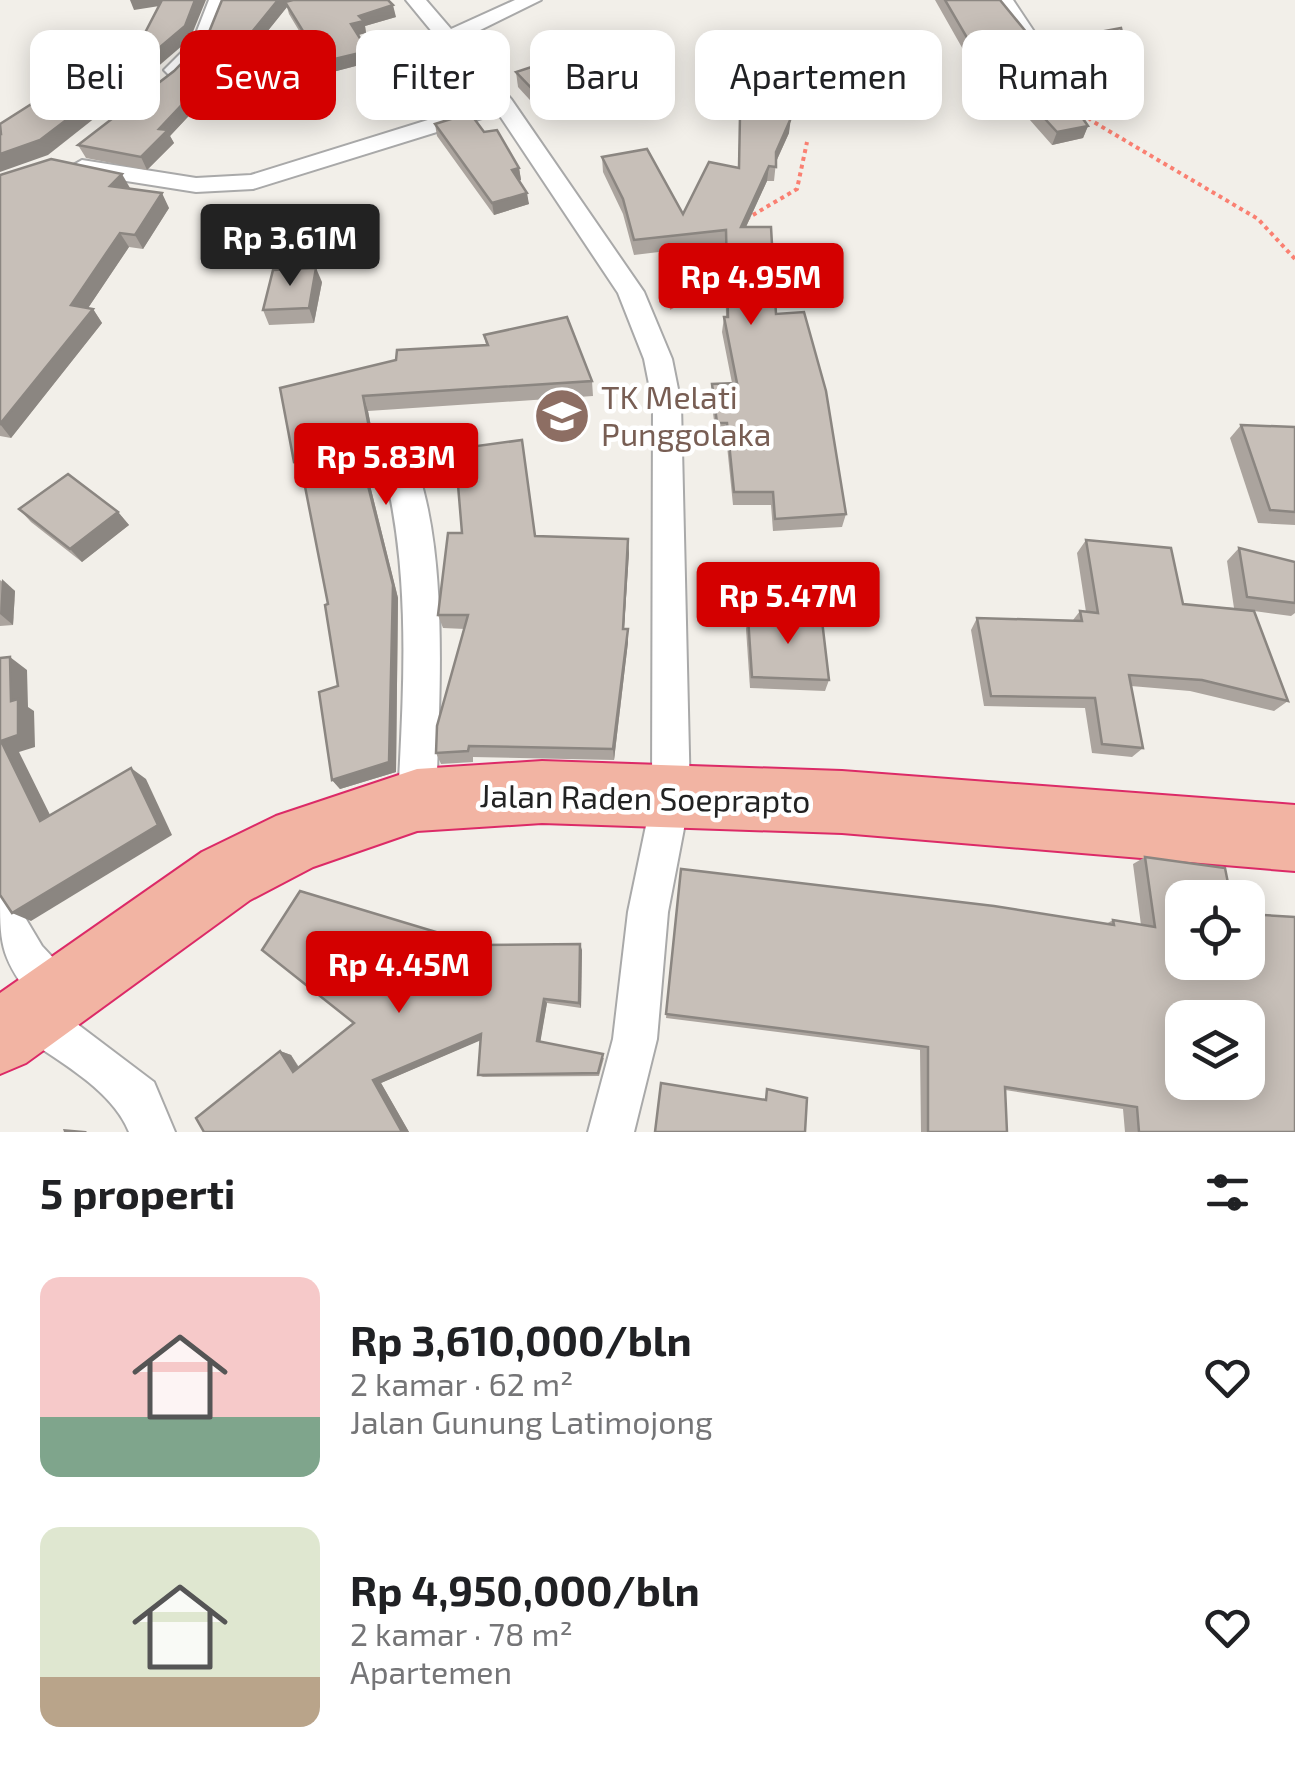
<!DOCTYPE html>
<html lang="id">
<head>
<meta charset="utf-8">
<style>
	body { margin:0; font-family:"Exo 2",sans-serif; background:#f6f6f6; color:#202124; height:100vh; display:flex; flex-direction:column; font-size:38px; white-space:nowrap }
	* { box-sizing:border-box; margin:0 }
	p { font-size:32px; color:#757577 }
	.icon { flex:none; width:55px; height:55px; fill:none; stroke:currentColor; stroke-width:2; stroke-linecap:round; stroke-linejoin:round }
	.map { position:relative; height:1132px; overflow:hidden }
	.sheet { display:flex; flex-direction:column; background:#fff; flex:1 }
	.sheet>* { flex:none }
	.top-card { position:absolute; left:30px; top:30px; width:1235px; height:90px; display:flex; gap:20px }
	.fabs { position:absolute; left:1165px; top:880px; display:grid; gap:20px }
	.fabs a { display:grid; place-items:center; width:100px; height:100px; border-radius:20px; background:#fff; box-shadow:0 5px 25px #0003; font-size:50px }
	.price { position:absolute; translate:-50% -85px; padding:0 22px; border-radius:10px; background:#d40000; color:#fff; font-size:32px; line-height:65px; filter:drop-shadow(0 2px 5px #0008) }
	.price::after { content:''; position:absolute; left:50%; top:60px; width:30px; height:22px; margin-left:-15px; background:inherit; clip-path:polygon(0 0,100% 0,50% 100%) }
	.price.current { background:#222; color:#fff }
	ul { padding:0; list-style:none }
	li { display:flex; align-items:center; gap:30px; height:250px; padding:0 40px }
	li span { display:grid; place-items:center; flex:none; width:280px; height:200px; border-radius:20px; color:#555 }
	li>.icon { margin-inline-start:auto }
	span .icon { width:120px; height:120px; fill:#fffc; stroke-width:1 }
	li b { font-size:42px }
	h2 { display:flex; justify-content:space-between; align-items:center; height:120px; padding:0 40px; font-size:42px }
	.pill { padding:0 35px; border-radius:20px; background:#fff; box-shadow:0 5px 25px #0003; font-size:35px; line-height:90px }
	.pill.current { background:#d40000; color:#fff }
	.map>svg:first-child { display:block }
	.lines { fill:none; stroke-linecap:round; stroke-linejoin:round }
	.minor-casing { stroke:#a9a9a9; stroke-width:4 }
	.trunk-casing { stroke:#dc2a67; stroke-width:4 }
	.path-far1 { stroke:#fa8072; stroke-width:4; stroke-dasharray:4 4; stroke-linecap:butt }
	.path { stroke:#fa8072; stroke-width:6; stroke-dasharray:5 5; stroke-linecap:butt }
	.minor { fill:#fff; fill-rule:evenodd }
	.trunk { fill:#f2b4a3; fill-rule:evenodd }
	.wall { fill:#aba49e }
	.shaded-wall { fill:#8b8681 }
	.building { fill:#c7bfb8; stroke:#8b8681; stroke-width:2.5; fill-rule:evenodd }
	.labels { text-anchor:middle; stroke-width:9; stroke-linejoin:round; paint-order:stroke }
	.education-label { font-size:32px; fill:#785e54; stroke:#fff; text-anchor:start }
	.street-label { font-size:32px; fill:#222; stroke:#fff }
</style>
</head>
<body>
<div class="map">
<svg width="1295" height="1132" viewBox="0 0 1295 1132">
	<rect width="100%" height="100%" fill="#f2efe9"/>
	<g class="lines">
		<g class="minor-casing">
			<g id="minor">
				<polygon points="209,0 229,0 212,43 182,74 168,74 164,70 193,41"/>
				<polygon points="406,0 426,0 451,29 515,0 541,0 460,40 511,99 644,292 672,359 681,404 690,797 668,912 657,1039 634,1132 588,1132 613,1039 628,912 652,797 653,404 644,359 618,293 498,113 253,189 196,192 82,174 70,167 82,160 196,178 251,175 489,101"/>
				<polygon points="993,0 1013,0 1037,36 1034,40 1020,40"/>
				<path d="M394 438 405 441C452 530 439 700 436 800L430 813 417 818 404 813 398 800C404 681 412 565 379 449L383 441Z"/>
				<path d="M0 893 14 899 42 946 74 980 80 995 74 1010 64 1014 154 1082 175 1132H129C111 1087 52 1058 14 1030L8 1015 14 1000 29 994C0 956 0 941 0 893Z"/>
			</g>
		</g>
		<g class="trunk-casing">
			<polygon id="trunk" points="542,761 842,771 1295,805 1295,871 842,833 542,823 417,831 313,867 250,900 26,1063 0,1074 0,993 202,852 276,816 417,769"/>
		</g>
		<g class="path-far1">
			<polyline points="1054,74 1075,106 1092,121 1258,219 1295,259"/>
			<polyline points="746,219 797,189 807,142"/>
			<polyline points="715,279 727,256"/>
		</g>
		<polyline class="path" points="669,307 711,287 716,277"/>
		<use href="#minor" class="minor"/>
		<use href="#trunk" class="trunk"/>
	</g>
	<g class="wall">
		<polygon points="935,0 1000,0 1036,44 1127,55 1121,68 1057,81 1088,126 1083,138 1052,145 1007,94 990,97"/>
		<polygon points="288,2 396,17 365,26 366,33 358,35 368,51 371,62 325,74 289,14 287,7 234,73 229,73 170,136 174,143 147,170 86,158 78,145 174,71 207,37"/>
		<polygon points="516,72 574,85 575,100 540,111 518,87"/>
		<polygon points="413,96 457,99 458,107 424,117 415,104"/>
		<polygon points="740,116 789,133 776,162 774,181 767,181 746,227 846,514 842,527 773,531 771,505 733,505 726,436 716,436 711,398 712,384 732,383 722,332 724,317 726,317 725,244 634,255 623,214 603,172 602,157 683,214 738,168"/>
		<polygon points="435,124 519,168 521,180 519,181 529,204 494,215 437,136"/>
		<polygon points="0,175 130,188 169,208 143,249 129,247 88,308 93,309 102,323 11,438 0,436"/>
		<polygon points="322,282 314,323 269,325 263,310"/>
		<polygon points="484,335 592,381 593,396 368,411 377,457 364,461 398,598 396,772 340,789 332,780 338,686 328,604 303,476 294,462 280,388 486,345"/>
		<polygon points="1241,425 1295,427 1295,525 1258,523 1230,438"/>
		<polygon points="19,509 118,512 129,525 82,562 31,522"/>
		<polygon points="536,536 629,553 624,629 628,642 614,760 473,757 473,762 441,764 436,753 465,629 443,628 438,615"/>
		<polygon points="1086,540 1183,604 1234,608 1227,561 1239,548 1295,562 1295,613 1291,616 1254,611 1288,701 1274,711 1190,691 1131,686 1143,748 1132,757 1092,753 1085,708 984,706 971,630 977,618 1073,620 1080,611 1086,612 1077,553"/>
		<polygon points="0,580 15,591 13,625 0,626"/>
		<polygon points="748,617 829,680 825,691 750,688 746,629"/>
		<polygon points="1145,857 1182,898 1295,1132 1125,1132 1123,1109 1005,1090 1007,1132 921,1132 920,1050 666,1018 681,869 1106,924 1113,920 1141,925 1133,864"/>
		<polygon points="479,945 582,950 581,1008 547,1003 540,1041 604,1058 599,1076 483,1077 478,1075 480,1040 381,1083 409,1132 204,1132 280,1051 291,1055 299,1067"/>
	</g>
	<g class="shaded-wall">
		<polygon points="130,0 170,0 172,4 134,10"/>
		<polygon points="195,0 206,0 190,39 126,94 120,81"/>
		<polygon points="278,0 288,0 287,7 285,2 287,7 234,73 229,60"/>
		<polygon points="393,5 396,17 365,26 366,33 354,36 351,24 359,16"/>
		<polygon points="368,51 371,62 325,74 322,62"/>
		<polygon points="1127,55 1121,68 1045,83 1050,71"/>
		<polygon points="224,60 229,73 170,136 174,143 147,170 141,157 159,129"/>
		<polygon points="1011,82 1007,94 990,97 994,84"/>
		<polygon points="574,85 575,100 540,111 539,96"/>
		<polygon points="103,92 110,106 48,155 0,172 0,154"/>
		<polygon points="457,99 458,107 424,117 422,110"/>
		<polygon points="791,118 789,133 774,166 776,152"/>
		<polygon points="1088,126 1083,138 1052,145 1057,132"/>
		<polygon points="769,166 767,181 739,242 741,227"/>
		<polygon points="519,168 521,180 514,182 512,170"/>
		<polygon points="122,174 130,188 110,186"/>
		<polygon points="162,193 169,208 143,249 135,235"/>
		<polygon points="527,193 529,204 494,215 492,203"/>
		<polygon points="120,233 129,247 80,320 71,305"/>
		<polygon points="316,268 322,282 314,323 309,308"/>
		<polygon points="93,309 102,323 11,438 0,424"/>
		<polygon points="363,396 368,411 377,457 364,461 398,598 396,772 340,789 332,780"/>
		<polygon points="300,461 307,475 301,476 294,462"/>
		<polygon points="118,512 129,525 82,562 70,549"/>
		<polygon points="628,539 629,553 623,642 623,629"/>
		<polygon points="2,579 15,591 13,625 0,614"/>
		<polygon points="628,629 628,642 614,760 613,749"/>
		<polygon points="10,657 27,670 28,707 34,711 35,747 19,752 58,831 40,821 1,741 11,701"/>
		<polygon points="131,768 146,779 172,835 31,921 12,913"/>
		<polygon points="580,944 582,950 581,1008 579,1003"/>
		<polygon points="544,999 547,1003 540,1044 537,1041"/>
		<polygon points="481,1034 486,1038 381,1083 409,1132 402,1132 373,1080"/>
		<polygon points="280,1051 291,1055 303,1075 293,1072"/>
		<polygon points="63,1129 86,1131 87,1132 64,1132"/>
	</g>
	<g class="building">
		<polygon points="162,0 195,0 185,26 120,81"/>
		<polygon points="222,0 278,0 229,60 224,60 159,129 168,130 141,157 78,145 174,71 207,37"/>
		<polygon points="293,0 388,0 393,5 359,16 364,21 351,24 368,51 322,62 285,2"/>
		<polygon points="945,0 1000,0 1036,44 1121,28 1127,55 1050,71 1088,126 1057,132 1011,82 994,84"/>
		<polygon points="550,61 574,85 539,96 516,72"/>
		<polygon points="66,82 103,92 40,140 0,154 0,134 1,134 0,124"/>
		<polygon points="448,87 457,99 422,110 413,96"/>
		<polygon points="470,113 484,132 497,130 519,168 512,170 527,193 492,203 435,124"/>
		<polygon points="740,116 791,118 776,152 776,167 769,166 741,227 771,227 776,314 804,312 826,391 846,514 775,519 773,492 734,492 727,423 717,423 712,384 737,383 724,317 728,317 726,230 634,240 623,199 602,157 647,149 683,214 709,162 739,168"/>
		<polygon points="51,159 122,174 110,186 162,193 135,235 120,233 71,305 93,309 0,424 0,175"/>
		<polygon points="316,268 309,308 263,310 273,270"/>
		<polygon points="567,317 592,381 363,396 372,443 358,446 393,585 389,762 332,780 319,692 338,686 325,605 328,604 300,461 294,462 280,388 396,360 397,350 488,345 484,335"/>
		<polygon points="1241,425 1295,427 1295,512 1270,510"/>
		<polygon points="522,440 535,536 628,539 623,629 628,629 613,749 469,746 468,751 436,753 437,726 468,615 438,615 448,533 462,533 455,449"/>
		<polygon points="68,474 118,512 70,549 19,509"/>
		<polygon points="1086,540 1171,548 1183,604 1254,611 1288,701 1202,680 1129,675 1143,748 1102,744 1095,698 991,696 977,618 1082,621 1080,611 1098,613"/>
		<polygon points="1239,548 1295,562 1295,603 1247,597"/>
		<polygon points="821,612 829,680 752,677 748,617"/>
		<polygon points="10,657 11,701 18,699 18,735 1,741 40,821 131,768 158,825 12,913 0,895 0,658"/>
		<path d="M1145 857 1225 868 1231 898H1182V962H1248V914L1295 917V1132H1139L1137 1107 1005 1087 1007 1132H928V1047L666 1014 681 869 994 906 1114 925 1113 920 1155 927ZM1182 1018H1248V1082H1182Z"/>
		<polygon points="300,891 479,945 580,944 579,1003 544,999 537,1041 603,1054 598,1073 478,1075 481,1034 373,1080 402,1132 204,1132 196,1118 280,1051 293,1072 354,1023 262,950"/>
		<polygon points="661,1083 766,1100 767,1089 807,1098 805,1132 655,1132"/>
	</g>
	<defs>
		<g id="school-disc" transform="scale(2.875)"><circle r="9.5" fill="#8d6e63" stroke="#fff"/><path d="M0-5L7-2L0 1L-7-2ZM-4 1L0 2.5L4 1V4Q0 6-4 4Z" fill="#fff"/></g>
	</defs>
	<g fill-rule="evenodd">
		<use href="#school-disc" x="562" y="416"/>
	</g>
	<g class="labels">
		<g class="education-label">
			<text x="601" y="409">TK Melati<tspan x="601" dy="37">Punggolaka</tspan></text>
		</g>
		<g class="street-label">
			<text transform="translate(645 799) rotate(1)" y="11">Jalan Raden Soeprapto</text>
		</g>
	</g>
</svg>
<div class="fabs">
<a><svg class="icon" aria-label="locate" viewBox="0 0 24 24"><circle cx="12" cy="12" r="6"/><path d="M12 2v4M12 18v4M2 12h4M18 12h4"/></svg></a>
<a><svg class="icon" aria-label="layers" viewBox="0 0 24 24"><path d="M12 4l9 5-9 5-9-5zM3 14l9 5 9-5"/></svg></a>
</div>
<b class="price current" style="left:290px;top:289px">Rp 3.61M</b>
<b class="price" style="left:751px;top:328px">Rp 4.95M</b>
<b class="price" style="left:386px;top:508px">Rp 5.83M</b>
<b class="price" style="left:788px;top:647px">Rp 5.47M</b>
<b class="price" style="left:399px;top:1016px">Rp 4.45M</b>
<div class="top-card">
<a class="pill">Beli</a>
<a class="pill current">Sewa</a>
<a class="pill">Filter</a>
<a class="pill">Baru</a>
<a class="pill">Apartemen</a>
<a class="pill">Rumah</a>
</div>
</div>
<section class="sheet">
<h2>5 properti<svg class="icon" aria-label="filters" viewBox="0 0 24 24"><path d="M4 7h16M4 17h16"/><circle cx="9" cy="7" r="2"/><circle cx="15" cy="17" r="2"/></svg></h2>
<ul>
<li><span style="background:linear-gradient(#f6c9c9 70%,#7fa58c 0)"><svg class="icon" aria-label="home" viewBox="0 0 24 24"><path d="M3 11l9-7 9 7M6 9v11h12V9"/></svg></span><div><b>Rp 3,610,000/bln</b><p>2 kamar · 62 m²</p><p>Jalan Gunung Latimojong</p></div><svg class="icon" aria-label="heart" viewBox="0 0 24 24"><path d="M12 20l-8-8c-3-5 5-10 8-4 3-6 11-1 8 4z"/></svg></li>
<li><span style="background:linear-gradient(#dfe7d0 75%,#b9a48a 0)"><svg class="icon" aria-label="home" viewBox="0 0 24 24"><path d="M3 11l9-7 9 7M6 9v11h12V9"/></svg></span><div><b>Rp 4,950,000/bln</b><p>2 kamar · 78 m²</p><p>Apartemen</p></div><svg class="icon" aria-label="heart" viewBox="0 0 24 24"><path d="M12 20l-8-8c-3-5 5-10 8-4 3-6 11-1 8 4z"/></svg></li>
</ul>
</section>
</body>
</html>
